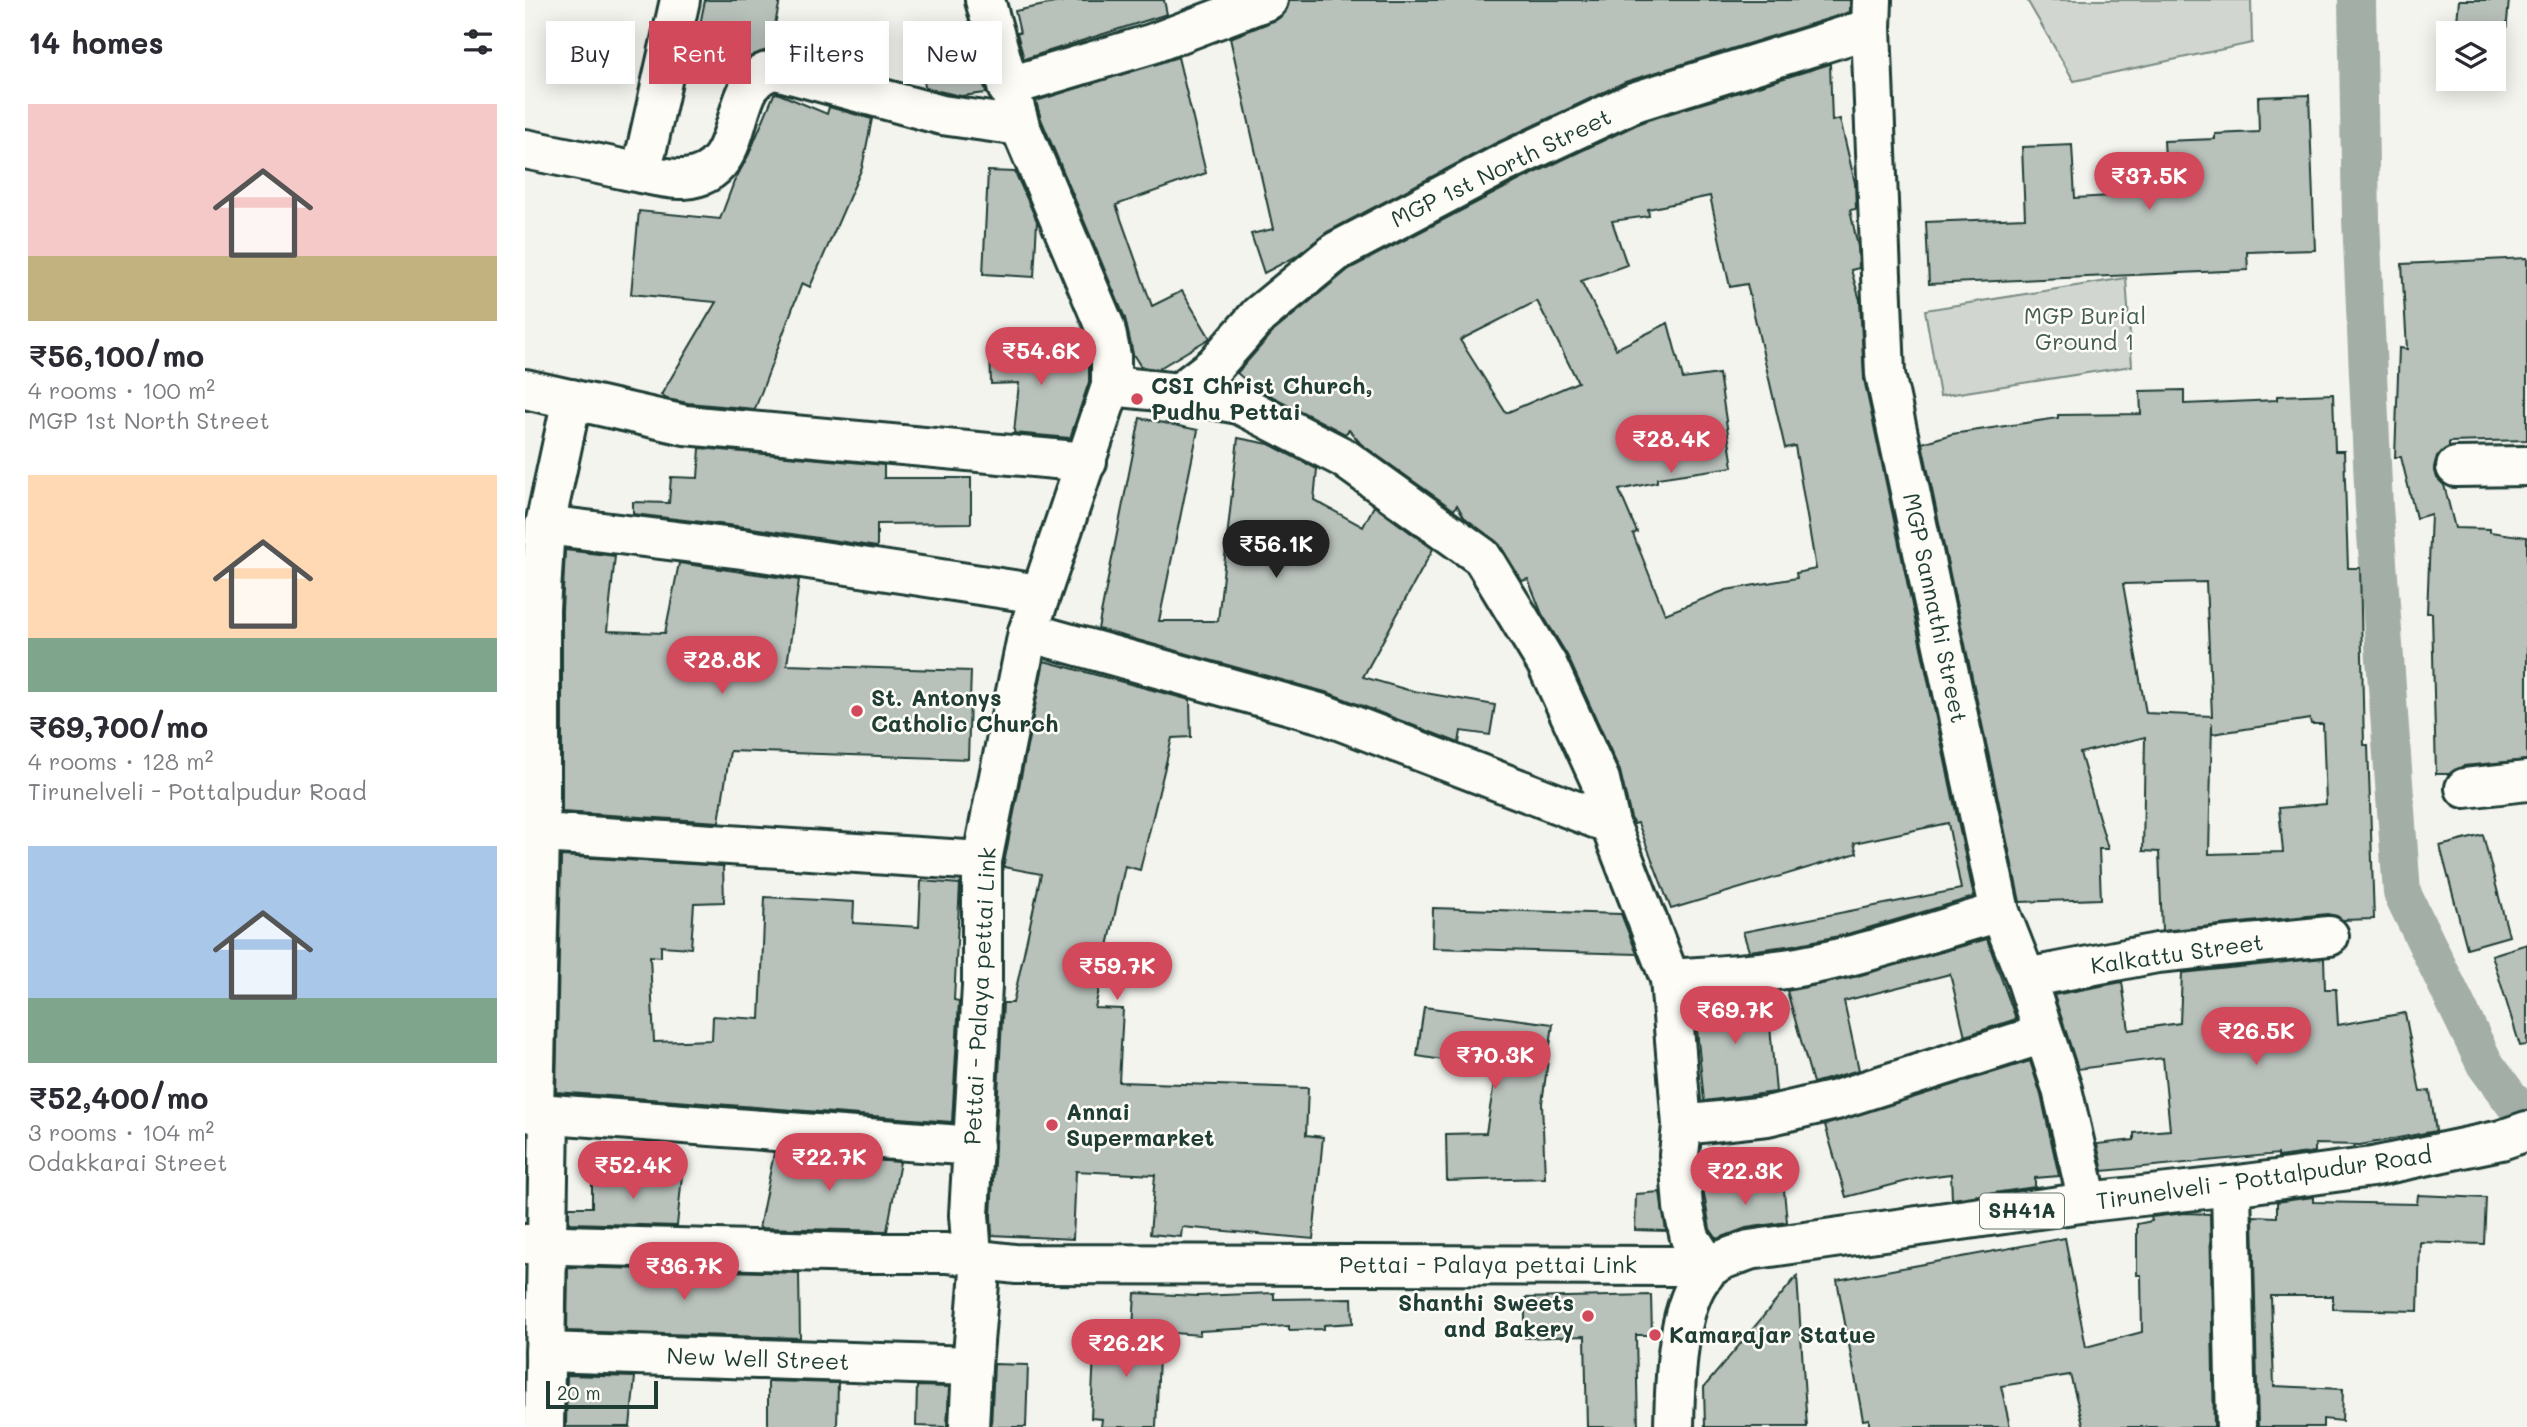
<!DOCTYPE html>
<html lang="en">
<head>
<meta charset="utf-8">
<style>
	body { margin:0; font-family:Mali,sans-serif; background:#f2f2f3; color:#2b2b33; height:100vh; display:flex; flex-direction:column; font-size:26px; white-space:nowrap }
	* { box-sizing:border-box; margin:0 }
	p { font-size:23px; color:#7c7c81 }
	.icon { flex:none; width:38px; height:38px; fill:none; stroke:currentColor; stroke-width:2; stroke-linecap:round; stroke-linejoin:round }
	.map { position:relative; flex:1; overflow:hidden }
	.sheet { display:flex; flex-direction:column; background:#fff; width:525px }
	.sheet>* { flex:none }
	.hud { position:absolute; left:21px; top:21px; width:665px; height:63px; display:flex; gap:14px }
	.buttons { position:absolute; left:1911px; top:21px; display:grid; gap:14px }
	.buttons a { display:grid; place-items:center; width:70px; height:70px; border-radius:0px; background:#fff; box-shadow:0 4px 18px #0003; font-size:35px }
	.scale { position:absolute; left:21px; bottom:18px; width:112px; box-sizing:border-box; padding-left:7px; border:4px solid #1f3d34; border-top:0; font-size:19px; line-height:24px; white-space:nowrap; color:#1f3d34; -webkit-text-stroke:5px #fdfcf7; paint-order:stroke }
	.price { position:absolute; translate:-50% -60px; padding:0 16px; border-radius:24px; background:#d1495b; color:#fff; font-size:23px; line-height:46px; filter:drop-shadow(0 2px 4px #0008) }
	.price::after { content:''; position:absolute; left:50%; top:42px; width:21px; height:16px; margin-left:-10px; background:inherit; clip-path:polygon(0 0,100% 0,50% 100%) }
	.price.on { background:#222; color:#fff }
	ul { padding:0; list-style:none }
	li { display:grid; align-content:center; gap:14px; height:371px; padding:0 28px }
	li span { display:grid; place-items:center; height:217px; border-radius:0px; color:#555 }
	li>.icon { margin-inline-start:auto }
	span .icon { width:126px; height:126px; fill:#fffc; stroke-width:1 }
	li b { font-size:30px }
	h2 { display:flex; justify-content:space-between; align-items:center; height:84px; padding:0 28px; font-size:30px }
	.tag { padding:0 24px; border-radius:0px; background:#fff; box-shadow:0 4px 18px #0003; font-size:24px; line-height:63px }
	.tag.on { background:#d1495b; color:#fff }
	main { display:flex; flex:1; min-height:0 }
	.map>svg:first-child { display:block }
	.green { fill:#d1d6d1; stroke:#788a82; stroke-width:2 }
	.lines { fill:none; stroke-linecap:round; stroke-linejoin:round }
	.canal { stroke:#a3aea7; stroke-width:38 }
	.building { fill:#b9c1bb; stroke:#1f3d34; stroke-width:2; fill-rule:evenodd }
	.minor-casing { stroke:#1f3d34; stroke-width:44 }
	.major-casing { stroke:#1f3d34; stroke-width:44 }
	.minor { stroke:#fdfcf7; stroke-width:38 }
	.major { stroke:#fdfcf7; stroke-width:38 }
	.poi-dot { fill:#d1495b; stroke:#fdfcf7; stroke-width:2.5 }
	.labels { text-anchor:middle; stroke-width:5; stroke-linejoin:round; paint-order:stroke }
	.shield { fill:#fdfcf7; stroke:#62766e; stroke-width:2 }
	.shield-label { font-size:21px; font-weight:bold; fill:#1f3d34 }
	.street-label { font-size:23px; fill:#1f3d34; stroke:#fdfcf7 }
	.park-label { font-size:23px; fill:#435c53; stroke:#fdfcf7 }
	.poi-label { font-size:23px; font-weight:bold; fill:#1f3d34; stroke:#fdfcf7; text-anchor:start }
</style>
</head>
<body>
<main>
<section class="sheet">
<h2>14 homes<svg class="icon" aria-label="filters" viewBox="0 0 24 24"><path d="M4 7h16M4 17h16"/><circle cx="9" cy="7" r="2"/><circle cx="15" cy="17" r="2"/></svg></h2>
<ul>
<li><span style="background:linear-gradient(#f6c9c9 70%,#c2b280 0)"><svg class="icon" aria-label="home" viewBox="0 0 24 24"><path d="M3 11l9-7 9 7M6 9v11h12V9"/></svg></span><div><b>₹56,100/mo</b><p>4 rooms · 100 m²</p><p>MGP 1st North Street</p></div></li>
<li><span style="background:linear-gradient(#ffd9b3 75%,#7fa58c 0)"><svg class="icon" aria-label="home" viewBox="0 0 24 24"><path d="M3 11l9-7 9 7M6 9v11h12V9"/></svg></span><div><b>₹69,700/mo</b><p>4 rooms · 128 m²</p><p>Tirunelveli - Pottalpudur Road</p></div></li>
<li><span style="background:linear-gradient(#a9c7e8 70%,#7fa58c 0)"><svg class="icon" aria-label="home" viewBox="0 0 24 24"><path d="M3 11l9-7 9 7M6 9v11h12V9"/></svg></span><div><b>₹52,400/mo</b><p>3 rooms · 104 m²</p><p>Odakkarai Street</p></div></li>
</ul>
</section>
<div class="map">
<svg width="2002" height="1427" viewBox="0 0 2002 1427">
	<rect width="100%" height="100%" fill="#f4f4ef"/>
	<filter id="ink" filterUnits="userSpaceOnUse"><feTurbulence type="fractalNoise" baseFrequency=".0143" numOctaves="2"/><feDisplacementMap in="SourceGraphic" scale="14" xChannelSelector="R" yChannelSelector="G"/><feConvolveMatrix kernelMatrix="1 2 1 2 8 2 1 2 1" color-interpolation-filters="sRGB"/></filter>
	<g filter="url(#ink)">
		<g class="green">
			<polygon points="1502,0 1726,0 1727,43 1549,81"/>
			<polygon points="1601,278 1607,366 1415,396 1400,310"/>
		</g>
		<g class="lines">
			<polyline class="canal" points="1832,0 1836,219 1849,507 1877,893 1960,1064 2002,1121"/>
		</g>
		<g class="building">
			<polygon points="180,0 255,0 245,49 221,59 170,49"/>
			<polygon points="544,0 639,0 642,14 499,59 492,33 495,33 490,11"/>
			<polygon points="764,0 1325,0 1325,12 1100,82 969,144 802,232 770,257 739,273 726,234 748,229 705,38 751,20 760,13"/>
			<polygon points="1934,0 1984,0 1981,33 1931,33"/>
			<polygon points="448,39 461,93 436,96 400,88 395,45"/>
			<polygon points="653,57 681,173 591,205 627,306 657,291 685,338 633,369 616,367 608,354 600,318 516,119 511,101"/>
			<path d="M1305 64 1307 121 1315 119 1330 183 1331 209 1325 210 1333 247 1334 268 1326 270 1335 300 1339 379 1449 897 1319 935 1269 945 1224 951 1218 932 1436 889 1423 823 1329 843 1332 853 1146 909 1113 823 1109 824 1106 818 1095 771 1042 655 1017 614 1003 579 997 581 975 545 939 517 932 505 929 510 836 444 824 430 820 434 727 386 712 373 749 331 824 269 989 183 1117 122ZM1185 196 1205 287 1222 284 1260 448 1270 446 1291 569 1271 573 1272 578 1201 590 1140 614 1108 534 1112 532 1094 490 1132 482V478L1208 467 1194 374 1158 379 1143 323 1091 349 1056 281 1102 265 1087 221 1124 216 1123 209ZM1012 301 1053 382 981 413 935 340Z"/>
			<polygon points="252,93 302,114 304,107 347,119 337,168 285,287 277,283 230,409 163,403 142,399 136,395 191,302 106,294 114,211 195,219 209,182 224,154 249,94"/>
			<polygon points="1784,95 1790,250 1722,252 1723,270 1404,284 1401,222 1500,218 1497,147 1547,145 1550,198 1642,193 1639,141 1690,139 1690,134 1734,132 1733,97"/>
			<polygon points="463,171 490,172 512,221 509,277 458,274"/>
			<polygon points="2002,258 2002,440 1924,442 1924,447 1912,456 1909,467 1912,478 1919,485 1930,528 1965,529 1965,532 2002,537 2002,760 1938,766 1924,774 1911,774 1907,613 1902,613 1906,514 1891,518 1876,457 1870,457 1874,348 1882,349 1877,264"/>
			<polygon points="522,342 518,362 564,359 564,382 545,438 489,433 494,383 466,384 465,343"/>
			<path d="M1659 390V404L1752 400V396L1808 394 1810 451H1819L1823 568H1835L1839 745H1843L1849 919 1817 920 1812 916 1802 914 1637 931 1634 852 1618 851 1620 737 1555 753 1583 849H1574L1576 899 1495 902 1397 443 1427 434 1533 418V415L1616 414 1615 391ZM1681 582 1687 716 1621 713 1598 584ZM1785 719 1786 724H1798L1801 804 1754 808 1758 852 1684 854 1687 723V734Z"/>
			<polygon points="615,418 673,430 634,621 693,621 713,438 744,444 792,469 789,500 838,527 849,506 908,549 838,677 883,690 970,705 965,735 936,731 934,743 804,693 573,629"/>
			<polygon points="175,448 359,465 359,478 446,478 446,523 352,524 352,547 220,527 108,514 108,502 144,503 146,477 173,478"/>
			<polygon points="40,550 90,556 82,631 140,633 154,563 274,580 262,665 446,671 443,759 205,751 194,822 37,812 37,610"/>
			<polygon points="519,661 665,700 666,737 647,738 615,870 600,866 570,1008 598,1009 594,1082 783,1088 781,1135 798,1137 788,1239 657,1227 656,1237 625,1234 630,1175 551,1171 548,1239 467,1235 466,1215 478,1003 488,1003 516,874 479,867 479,863"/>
			<polygon points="1958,835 1984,936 1942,948 1915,846"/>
			<polygon points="36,856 198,866 199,902 169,903 166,948 136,946 136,957 125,956 129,1042 187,1040 188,1016 235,1019 240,897 329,902 328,923 394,927 396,881 435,884 429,1000 434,1001 427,1122 31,1092"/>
			<polygon points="908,908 1096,914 1112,954 907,948"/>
			<polygon points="1462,939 1491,1019 1440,1036 1425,974 1319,1001 1334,1070 1288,1083 1262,991 1329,977"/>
			<polygon points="2002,944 2002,1045 1995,1046 1967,955"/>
			<polygon points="1799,958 1800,989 1811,989 1813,1025 1880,1013 1895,1092 1905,1091 1911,1131 1835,1145 1790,1144 1790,1152 1753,1157 1753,1154 1578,1171 1572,1144 1609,1140 1609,1133 1645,1130 1638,1058 1553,1069 1529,995 1597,982 1604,1030 1655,1023 1657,973"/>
			<polygon points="1242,993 1251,1092 1179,1101 1169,999"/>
			<polygon points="899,1007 1028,1024 1017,1103 1020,1178 922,1181 921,1134 961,1133 970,1077 936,1072 937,1063 892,1056"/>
			<polygon points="1505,1061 1516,1095 1534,1176 1510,1178 1510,1187 1427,1199 1426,1174 1394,1178 1321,1197 1300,1125"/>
			<polygon points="249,1153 375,1162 362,1231 234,1228"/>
			<polygon points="118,1171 157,1175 152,1226 44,1223 44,1207 67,1207 67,1178 117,1178"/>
			<polygon points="1258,1180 1262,1222 1221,1228 1192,1239 1185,1229 1178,1188"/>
			<polygon points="1135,1192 1141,1231 1110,1230 1111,1194"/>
			<polygon points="1893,1195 1961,1198 1959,1244 1895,1242 1893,1311 1808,1309 1808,1296 1746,1296 1749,1386 1818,1389 1817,1421 1798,1419 1798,1427 1733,1427 1728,1216 1752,1217 1752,1202 1788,1197 1788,1202 1892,1204"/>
			<polygon points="1660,1213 1685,1214 1689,1427 1559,1427 1545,1375 1476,1386 1485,1427 1344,1427 1344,1419 1338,1420 1312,1280 1540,1238 1561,1347 1617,1332 1616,1275 1612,1275 1612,1224 1627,1221 1626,1217"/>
			<polygon points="43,1267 274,1273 275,1338 42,1331"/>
			<polygon points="1272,1276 1282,1427 1180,1427 1179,1387"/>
			<polygon points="610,1293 672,1296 749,1293 749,1299 827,1298 828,1323 799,1325 799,1329 764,1330 764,1326 675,1331 675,1335 608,1330"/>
			<polygon points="1126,1295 1127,1335 1111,1335 1113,1427 1062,1427 1060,1336 1000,1338 1000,1298"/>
			<polygon points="570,1330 635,1333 631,1427 576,1427 577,1419 566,1418"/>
			<polygon points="469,1364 503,1365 501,1427 466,1427"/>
			<polygon points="42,1375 110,1377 105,1427 41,1427"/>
			<polygon points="243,1381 313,1383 312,1427 243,1427"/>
			<polygon points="392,1386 424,1387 422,1427 391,1426"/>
		</g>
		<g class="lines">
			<g class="minor-casing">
				<g id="minor">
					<polyline points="460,0 495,126 580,327 586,356 586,386 503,632 457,861 457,986 444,1215 447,1256 456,1260 490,1264 1154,1266 1167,1269 1179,1275"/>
					<polyline points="1347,0 1346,28 1360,374 1475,912 1501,978 1537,1089 1563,1202"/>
					<polyline points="482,87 626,44 743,0"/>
					<path d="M0 149C35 156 70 163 106 171 123 174 141 180 159 179 229 174 197 76 251 70L417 115 495 126"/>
					<polyline points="114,172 122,148 155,0"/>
					<polyline points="586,386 654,393 714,404 819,458 957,557 1022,664 1075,780 1085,824 1145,979 1157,1125 1154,1155 1158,1207 1165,1238 1178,1258 1189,1265"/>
					<polyline points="0,389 160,425 562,462"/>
					<polyline points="654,393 689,366 734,315 812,251 979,163 1109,102 1346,28"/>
					<polyline points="1931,467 2002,466"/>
					<polyline points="20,525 217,549 514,594"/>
					<polyline points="503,632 798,714 1085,824"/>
					<polyline points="1940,788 2002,781"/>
					<polyline points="0,832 457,861"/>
					<polyline points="1501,978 1632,953 1804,936"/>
					<path d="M1145 979C1188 976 1231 974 1273 967 1341 955 1408 931 1475 912"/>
					<polyline points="0,1112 449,1146"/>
					<polyline points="9,1113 15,834 15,609 20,525 47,399"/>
					<polyline points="1157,1125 1242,1116 1311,1100 1518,1034"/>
					<polyline points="1706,1186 1711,1427"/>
					<polyline points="0,1244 338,1253 421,1253 447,1256"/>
					<polyline points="20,1352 447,1366"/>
					<polyline points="19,1427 24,1115"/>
					<polyline points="444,1427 447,1366 456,1260"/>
				</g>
			</g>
			<g class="major-casing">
				<path id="major" d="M1149 1427C1150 1384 1150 1294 1188 1265 1198 1258 1213 1255 1224 1250L1563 1202 1706 1186 1847 1167 1976 1140 2002 1131"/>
			</g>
			<use href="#minor" class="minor"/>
			<use href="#major" class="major"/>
		</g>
	</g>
	<g class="poi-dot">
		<circle cx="612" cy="399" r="7"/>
		<circle cx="332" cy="711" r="7"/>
		<circle cx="527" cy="1125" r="7"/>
		<circle cx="1063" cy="1316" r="7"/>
		<circle cx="1130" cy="1335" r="7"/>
	</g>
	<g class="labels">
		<rect class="shield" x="1455" y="1193.5" width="84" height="35" rx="5"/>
		<g class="shield-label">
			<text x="1497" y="1218">SH41A</text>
		</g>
		<g class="street-label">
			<text transform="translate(976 168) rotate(-26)" y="8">MGP 1st North Street</text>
			<text transform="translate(1410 608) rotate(78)" y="8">MGP Sannathi Street</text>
			<text transform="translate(1652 954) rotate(-8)" y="8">Kalkattu Street</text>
			<text transform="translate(455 996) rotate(-87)" y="8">Pettai - Palaya pettai Link</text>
			<text transform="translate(1739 1178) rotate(-8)" y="8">Tirunelveli - Pottalpudur Road</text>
			<text x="963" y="1273">Pettai - Palaya pettai Link</text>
			<text transform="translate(233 1359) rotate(2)" y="8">New Well Street</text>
		</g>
		<g class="park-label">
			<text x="1560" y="324">MGP Burial<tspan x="1560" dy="26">Ground 1</tspan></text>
		</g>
		<g class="poi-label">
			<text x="626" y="394">CSI Christ Church,<tspan x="626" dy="26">Pudhu Pettai</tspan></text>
			<text x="346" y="706">St. Antonys<tspan x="346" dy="26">Catholic Church</tspan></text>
			<text x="541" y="1120">Annai<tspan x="541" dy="26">Supermarket</tspan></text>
			<text x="1049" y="1311" text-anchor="end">Shanthi Sweets<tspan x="1049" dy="26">and Bakery</tspan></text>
			<text x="1144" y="1343">Kamarajar Statue</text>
		</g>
	</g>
</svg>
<div class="buttons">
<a><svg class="icon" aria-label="layers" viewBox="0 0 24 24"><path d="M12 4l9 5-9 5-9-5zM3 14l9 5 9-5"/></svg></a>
</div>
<div class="scale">20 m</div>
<b class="price" style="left:1624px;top:212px">₹37.5K</b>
<b class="price" style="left:516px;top:387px">₹54.6K</b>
<b class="price" style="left:1146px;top:475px">₹28.4K</b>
<b class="price on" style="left:751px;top:580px">₹56.1K</b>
<b class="price" style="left:197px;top:696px">₹28.8K</b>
<b class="price" style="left:592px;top:1002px">₹59.7K</b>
<b class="price" style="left:1210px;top:1046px">₹69.7K</b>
<b class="price" style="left:1731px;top:1067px">₹26.5K</b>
<b class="price" style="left:970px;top:1091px">₹70.3K</b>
<b class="price" style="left:304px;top:1193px">₹22.7K</b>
<b class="price" style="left:108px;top:1201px">₹52.4K</b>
<b class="price" style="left:1220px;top:1207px">₹22.3K</b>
<b class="price" style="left:159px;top:1302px">₹36.7K</b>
<b class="price" style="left:601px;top:1379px">₹26.2K</b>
<div class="hud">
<a class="tag">Buy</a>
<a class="tag on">Rent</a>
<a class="tag">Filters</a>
<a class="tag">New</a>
</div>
</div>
</main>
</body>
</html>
